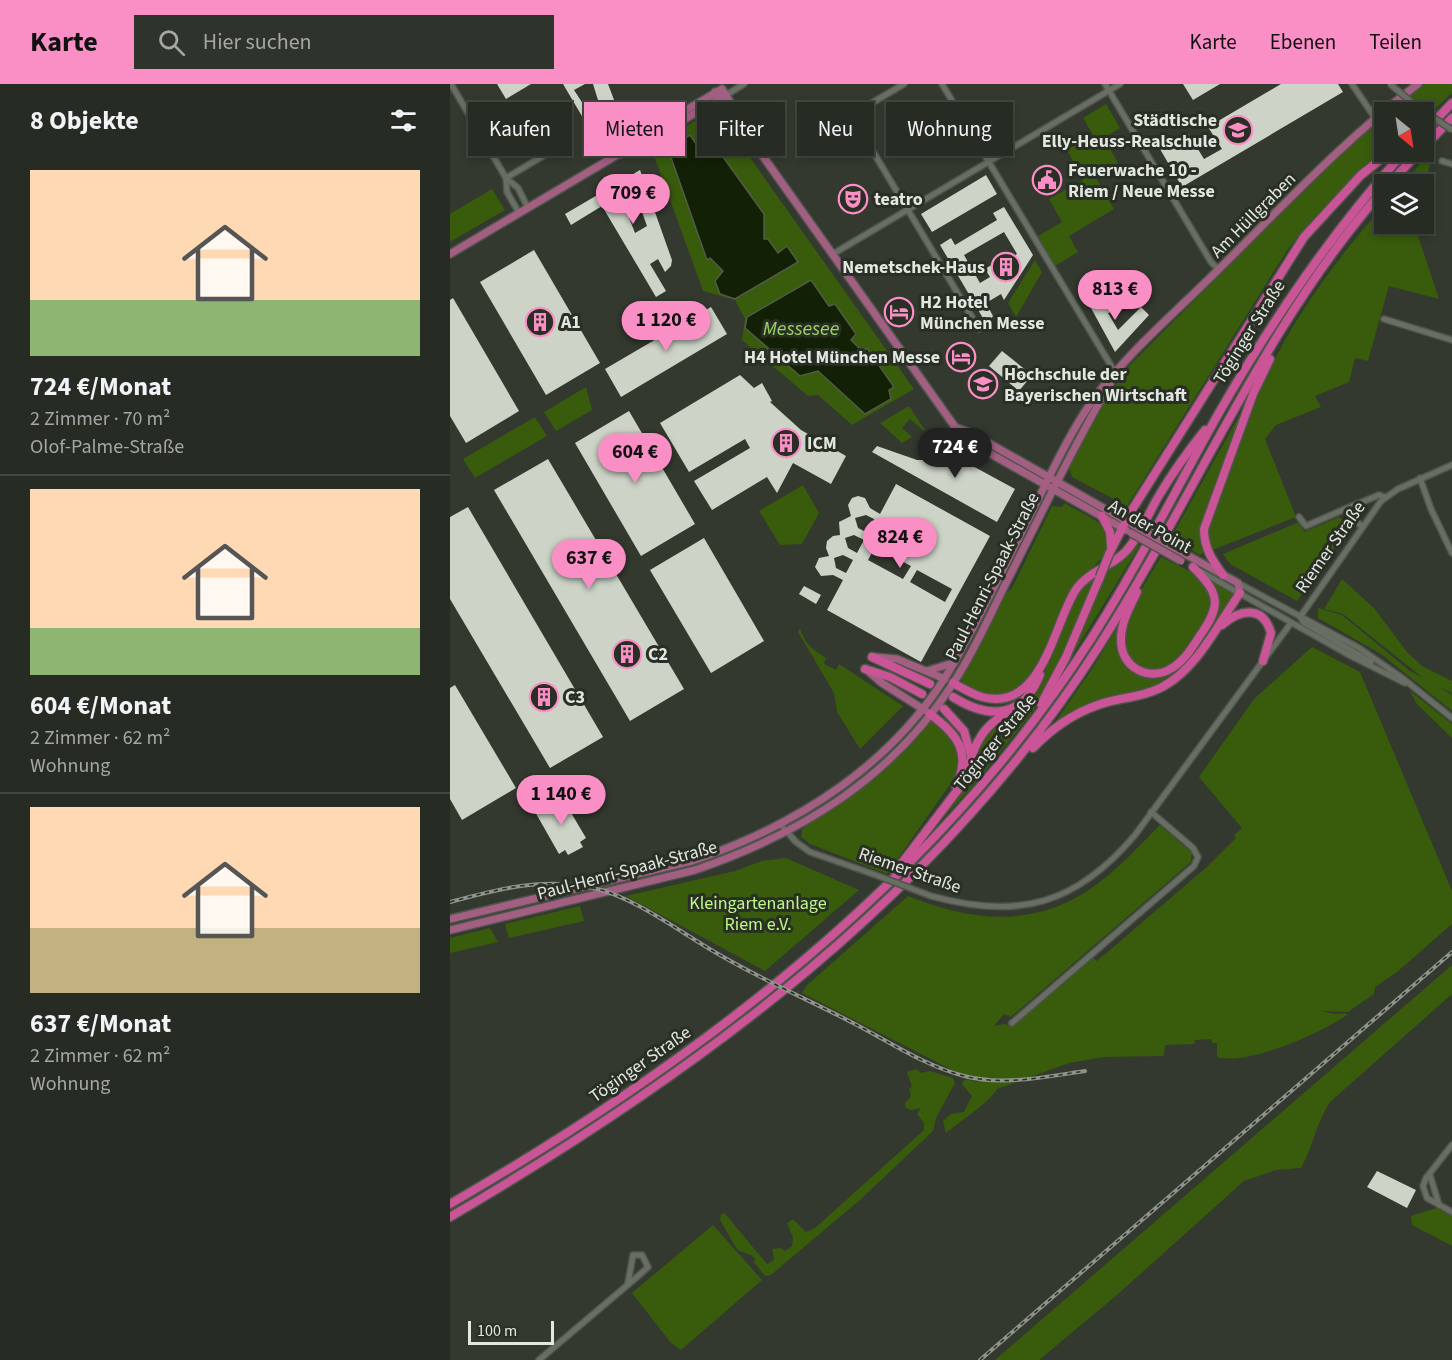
<!DOCTYPE html>
<html lang="de">
<head>
<meta charset="utf-8">
<style>
	body { margin:0; font-family:"Source Sans 3",sans-serif; background:#2e332b; color:#f1f3f6; height:100vh; display:flex; flex-direction:column; font-size:22px; white-space:nowrap }
	* { box-sizing:border-box; margin:0 }
	p { font-size:20px; color:#a4a7a6 }
	.icon { flex:none; width:33px; height:33px; fill:none; stroke:currentColor; stroke-width:2; stroke-linecap:round; stroke-linejoin:round }
	.map { position:relative; flex:1; overflow:hidden }
	.drawer { display:flex; flex-direction:column; background:#262b23; width:450px }
	.drawer>* { flex:none }
	.top-card { position:absolute; left:18px; top:18px; width:570px; height:54px; display:flex; gap:12px }
	.needle { width:39px; rotate:150deg }
	.buttons { position:absolute; left:924px; top:18px; display:grid; gap:12px }
	.buttons a { display:grid; place-items:center; width:60px; height:60px; border-radius:0px; background:#262b23; box-shadow:0 3px 9px #0003,0 0 0 2px #424741; font-size:30px }
	.scale { position:absolute; left:18px; bottom:15px; width:86px; box-sizing:border-box; padding-left:6px; border:3px solid #e3e7e1; border-top:0; font-size:16px; line-height:21px; white-space:nowrap; color:#e3e7e1; -webkit-text-stroke:4px #292f25; paint-order:stroke }
	.price { position:absolute; translate:-50% -51px; padding:0 14px; border-radius:21px; background:#fa8fc6; color:#111; font-size:20px; line-height:39px; filter:drop-shadow(0 2px 3px #0008) }
	.price::after { content:''; position:absolute; left:50%; top:36px; width:18px; height:14px; margin-left:-9px; background:inherit; clip-path:polygon(0 0,100% 0,50% 100%) }
	.price.selected { background:#222; color:#fff }
	ul { padding:0; list-style:none }
	li { display:grid; align-content:center; gap:12px; height:318px; padding:0 30px }
	li+li { border-top:2px solid #424741 }
	li span { display:grid; place-items:center; height:186px; border-radius:0px; color:#555 }
	li>.icon { margin-inline-start:auto }
	span .icon { width:108px; height:108px; fill:#fffc; stroke-width:1 }
	li b { font-size:26px }
	h2 { display:flex; justify-content:space-between; align-items:center; height:72px; padding:0 30px; font-size:26px }
	.pill { padding:0 21px; border-radius:0px; background:#262b23; box-shadow:0 3px 9px #0003,0 0 0 2px #424741; font-size:21px; line-height:54px }
	.pill.selected { background:#fa8fc6; color:#111 }
	header { display:flex; align-items:center; gap:36px; box-sizing:border-box; height:84px; padding:0 30px; background:#fa8fc6; color:#111 }
	header strong { font-size:28px }
	nav { display:flex; gap:33px; margin-inline-start:auto; font-size:21px }
	.search { width:420px; height:54px; background:#2e332b; display:flex; align-items:center; gap:15px; box-sizing:border-box; padding:0 21px; border-radius:0px; color:#a4a7a6; font-size:22px }
	main { display:flex; flex:1; min-height:0 }
	.map>svg:first-child { display:block }
	.green { fill:#385b0c }
	.water { fill:#122005; stroke:#515c47; stroke-width:1.5 }
	.building { fill:#cdd4c7; fill-rule:evenodd }
	.lines { fill:none; stroke-linecap:round; stroke-linejoin:round }
	.minor-casing { stroke:#4f544c; stroke-width:8 }
	.major-casing { stroke:#4f544c; stroke-width:10 }
	.highway-casing { stroke:#4f544c; stroke-width:11 }
	.minor { stroke:#686e63; stroke-width:5 }
	.major { stroke:#a35f82; stroke-width:7 }
	.highway { stroke:#ca5596; stroke-width:8 }
	.rail-casing { stroke:#8e938b; stroke-width:4 }
	.rail { stroke:#292f25; stroke-width:1.5; stroke-dasharray:4.5; stroke-linecap:butt }
	.minor-bridge-casing { stroke:#4f544c; stroke-width:8; stroke-linecap:butt }
	.major-bridge-casing { stroke:#4f544c; stroke-width:10; stroke-linecap:butt }
	.highway-bridge-casing { stroke:#4f544c; stroke-width:11; stroke-linecap:butt }
	.minor-bridge { stroke:#686e63; stroke-width:5 }
	.major-bridge { stroke:#a35f82; stroke-width:7 }
	.highway-bridge { stroke:#ca5596; stroke-width:8 }
	.labels { text-anchor:middle; stroke-width:6; stroke-linejoin:round; paint-order:stroke }
	.poi-label { font-size:18px; font-weight:bold; fill:#e3e7e1; stroke:#292f25; text-anchor:start }
	.street-label { font-size:18px; fill:#e3e7e1; stroke:#292f25 }
	.park-label { font-size:18px; fill:#bcf987; stroke:#292f25 }
	.water-label { font-size:20px; font-style:italic; fill:#9ad563; stroke:#292f25 }
</style>
</head>
<body>
<header>
<strong>Karte</strong>
<div class="search"><svg class="icon" aria-label="search" viewBox="0 0 24 24"><circle cx="10" cy="10" r="6"/><path d="M15 15l6 6"/></svg>Hier suchen</div>
<nav><a>Karte</a><a>Ebenen</a><a>Teilen</a></nav>
</header>
<main>
<section class="drawer">
<h2>8 Objekte<svg class="icon" aria-label="filters" viewBox="0 0 24 24"><path d="M4 7h16M4 17h16"/><circle cx="9" cy="7" r="2"/><circle cx="15" cy="17" r="2"/></svg></h2>
<ul>
<li><span style="background:linear-gradient(#ffd9b3 70%,#8fb573 0)"><svg class="icon" aria-label="home" viewBox="0 0 24 24"><path d="M3 11l9-7 9 7M6 9v11h12V9"/></svg></span><div><b>724 €/Monat</b><p>2 Zimmer · 70 m²</p><p>Olof-Palme-Straße</p></div></li>
<li><span style="background:linear-gradient(#ffd9b3 75%,#8fb573 0)"><svg class="icon" aria-label="home" viewBox="0 0 24 24"><path d="M3 11l9-7 9 7M6 9v11h12V9"/></svg></span><div><b>604 €/Monat</b><p>2 Zimmer · 62 m²</p><p>Wohnung</p></div></li>
<li><span style="background:linear-gradient(#ffd9b3 65%,#c2b280 0)"><svg class="icon" aria-label="home" viewBox="0 0 24 24"><path d="M3 11l9-7 9 7M6 9v11h12V9"/></svg></span><div><b>637 €/Monat</b><p>2 Zimmer · 62 m²</p><p>Wohnung</p></div></li>
</ul>
</section>
<div class="map">
<svg width="1002" height="1276" viewBox="0 0 1002 1276">
	<rect width="100%" height="100%" fill="#33392f"/>
	<g class="green">
		<polygon points="974,0 1002,0 1002,9 974,35 974,28 936,28"/>
		<polygon points="656,20 670,44 654,54 668,79 645,92 664,125 619,152 628,168 605,182 588,152 612,138 599,115 633,96 617,66 643,51 633,34"/>
		<polygon points="262,27 267,27 464,305 402,341 368,311 358,312 292,256 295,235 285,216 253,207 201,63"/>
		<path d="M934 30V67C898 97 868 128 838 165L677 422 622 393 619 384C637 349 655 314 679 282L899 61Z"/>
		<polygon points="981,68 982,72 974,103 974,100 952,100"/>
		<polygon points="42,105 55,126 0,158 0,130"/>
		<path d="M934 121V140H964L989 215 939 202 918 277 905 274 899 298 865 312 871 323 826 341 815 355 846 433 760 467 759 443C779 391 795 336 820 285 849 225 890 171 934 121Z"/>
		<polygon points="585,176 592,188 566,233 558,219"/>
		<polygon points="136,303 142,326 106,347 94,328"/>
		<polygon points="795,321 750,450 755,468 750,471 721,454"/>
		<polygon points="459,322 475,346 474,347 460,335 452,344 462,353 452,359 430,339"/>
		<polygon points="85,333 97,352 25,394 13,375"/>
		<polygon points="353,401 369,429 352,460 330,461 309,427"/>
		<path d="M615 419C627 428 654 436 658 452 663 473 629 493 618 510 599 540 590 607 548 611 537 612 523 605 513 600L511 593 556 509 562 504 602 422 612 423Z"/>
		<polygon points="889,433 901,441 847,517 780,480 773,470 849,438 854,448"/>
		<polygon points="687,459 690,461 614,585 660,482 670,478"/>
		<path d="M711 473C730 483 753 489 762 513 767 528 752 542 744 552 742 554 742 558 741 560 736 569 724 582 715 586 705 589 692 587 685 580 656 554 696 498 711 473Z"/>
		<path d="M645 493 620 557 595 609 581 630 521 704 473 756C488 735 507 715 520 693 529 679 528 661 539 647 555 625 576 629 591 597 603 571 619 505 645 493Z"/>
		<path d="M759 495 783 509 782 514C760 545 741 579 710 601L604 640 642 585 668 542C663 577 687 608 723 589 736 581 768 535 769 520 769 510 764 503 759 495Z"/>
		<polygon points="892,495 924,524 957,568 972,582 1002,597 1002,609 989,603 1002,611 1002,627 931,570 868,534 868,524 892,531 960,587 972,593 893,530 874,525"/>
		<path d="M350 544C355 560 362 565 376 574L374 580 386 586 389 580 453 622 410 665 387 628 384 609 348 548Z"/>
		<path d="M862 563 910 588 1002 807V840L947 888 925 903 924 910 898 928 870 927 885 930 895 929 897 931C871 949 798 982 767 973V959H762L761 955 745 956 744 960 715 961 714 972 654 973 619 979 547 1005C540 1018 509 1038 496 1049L493 1037 501 1030 514 1028 522 1012 512 1000 513 997 517 995 527 998 529 996 526 993 506 988 352 909 356 902 458 812C522 838 586 845 646 801 669 784 690 761 710 741L742 769 741 778 561 933 554 930 544 942 555 940 563 942 567 936 615 899 639 876 643 874 647 877 758 782 786 754 784 751 792 744 749 693 804 615Z"/>
		<polygon points="960,607 1002,640 1002,654 966,619"/>
		<path d="M478 637C503 640 510 668 508 689L437 790 360 760 351 753 352 746 358 740C405 714 441 675 478 637Z"/>
		<polygon points="336,774 409,806 315,887 176,812 285,787 312,777"/>
		<polygon points="130,822 134,837 59,854 55,840"/>
		<polygon points="40,844 48,858 0,869 0,854"/>
		<path d="M1002 881V910L880 1018C866 1039 863 1063 851 1084L826 1086 794 1097 668 1210 589 1276H545Z"/>
		<path d="M467 985 471 989 480 987 503 994 505 999 486 1034 483 1047 411 1115 321 1191 315 1192 304 1178 305 1175C300 1168 294 1170 288 1166 286 1164 273 1141 270 1136L271 1130 274 1129 277 1132 317 1180 324 1176 322 1165 331 1164 335 1167 342 1162 343 1154 337 1139 343 1135 356 1148 365 1144 474 1046V1039L467 1030 471 1024 461 1026 456 1024 455 1019 461 1012 459 1004 462 1003 457 988Z"/>
		<polygon points="986,1124 1002,1132 1002,1162 962,1141 961,1132"/>
		<polygon points="263,1141 312,1196 231,1266 221,1259 182,1209"/>
	</g>
	<g class="water">
		<polygon points="240,51 246,60 258,52 314,130 314,155 318,155 328,169 337,162 348,178 285,215 270,210 265,197 273,187 260,174 257,176 218,65"/>
		<polygon points="361,196 379,222 385,220 406,250 401,256 413,268 417,264 444,303 439,306 441,315 415,330 368,287 350,292 295,244 297,233"/>
	</g>
	<g class="building">
		<polygon points="47,0 81,0 56,15"/>
		<polygon points="113,0 135,0 124,6 135,23 148,16 143,0 158,0 166,21 136,39"/>
		<polygon points="733,0 770,0 743,16"/>
		<polygon points="831,0 888,0 893,8 732,103 710,65 738,49 754,75 772,65 758,43"/>
		<path d="M190 86 222 176 221 182 215 188 208 175 200 180 216 207 206 213 152 122 121 141 115 130ZM183 103 197 142 185 149 176 126 170 128 162 116Z"/>
		<polygon points="536,91 547,110 482,148 471,130"/>
		<path d="M554 123 583 171 554 216 551 210 536 219 543 232 537 241 490 161 501 154 505 161 547 136 543 129ZM554 148 567 170 555 177 553 174 535 185 540 193 530 199 514 171Z"/>
		<polygon points="84,166 150,279 96,311 30,198"/>
		<polygon points="645,207 650,216 653,214 661,228 658,229 668,246 691,223 699,231 665,268 635,213"/>
		<polygon points="3,214 69,327 16,359 0,332 0,216"/>
		<polygon points="261,223 277,250 171,313 155,285"/>
		<polygon points="552,267 582,291 569,307 539,282"/>
		<polygon points="290,291 304,304 312,299 322,317 320,318 351,346 396,372 381,400 343,379 327,409 317,393 262,426 244,397 300,364 295,355 239,388 210,339"/>
		<polygon points="179,327 245,440 191,472 125,359"/>
		<polygon points="481,352 488,358 486,362 565,405 547,438 422,368 427,362 467,376 473,376 483,369 473,361"/>
		<polygon points="98,375 234,605 180,637 44,406"/>
		<path d="M446 400 540 452 471 578 377 526 393 496 383 491 371 492 365 483 369 474 379 472 376 464 377 457 383 452 390 451 389 438 401 432 398 421 402 414 408 412 415 414 420 424 430 430ZM416 431 424 435 425 439 416 448 408 444 405 434ZM404 451 414 456 407 469 398 464 395 454ZM425 463 461 482 453 495 418 476ZM393 471 403 476 396 489 386 484 384 474ZM467 486 502 505 495 518 460 498Z"/>
		<polygon points="18,423 153,653 100,684 0,515 0,433"/>
		<polygon points="254,454 314,557 261,589 200,486"/>
		<polygon points="354,502 371,511 366,520 349,510"/>
		<polygon points="5,601 66,704 12,736 0,715 0,604"/>
		<polygon points="110,710 136,754 130,758 133,763 118,771 115,766 109,770 84,726"/>
		<polygon points="927,1087 966,1106 957,1124 917,1103"/>
	</g>
	<g class="lines">
		<g class="minor-casing">
			<g id="minor">
				<polyline points="1,0 56,94 68,104 78,124"/>
				<polyline points="454,0 403,30 403,34 529,245"/>
				<polyline points="492,0 666,290"/>
				<polyline points="655,0 761,178 769,186"/>
				<polyline points="902,0 925,34"/>
				<polyline points="276,11 294,0"/>
				<polyline points="992,77 1002,80"/>
				<polyline points="56,94 103,66"/>
				<polyline points="56,94 57,108 69,129"/>
				<polyline points="383,170 670,0"/>
				<polyline points="934,235 1002,256"/>
				<polyline points="970,394 981,425 1002,469"/>
				<polyline points="895,425 929,411 935,413"/>
				<polyline points="849,433 856,442 895,425 912,443"/>
				<polyline points="750,487 901,572 955,599"/>
				<polyline points="788,499 909,564 951,593 1002,634"/>
				<polyline points="850,533 931,417 948,405 1002,381"/>
				<polyline points="851,534 853,538 921,578"/>
				<polyline points="331,741 346,758 360,768 423,790"/>
				<path d="M481 812C568 836 626 821 685 751L841 539"/>
				<polyline points="562,939 744,782 748,773 743,764 701,728"/>
				<polyline points="1002,1061 976,1094 973,1102 977,1114 1002,1128"/>
				<polyline points="980,1091 989,1121"/>
				<polyline points="89,1276 187,1193 198,1183 192,1171 183,1171 178,1199"/>
			</g>
		</g>
		<g class="major-casing">
			<g id="major">
				<polyline points="265,8 279,30 288,37 510,350 516,356 676,446"/>
				<polyline points="168,69 178,60 272,5 285,26 288,37"/>
				<polyline points="0,170 167,71 182,66 276,11"/>
				<polyline points="507,344 521,349 685,442"/>
				<polyline points="735,470 788,499 790,509"/>
				<polyline points="424,573 447,575 495,595"/>
				<polyline points="418,587 432,599 476,627"/>
				<polyline points="477,587 503,579"/>
				<path d="M0 835 242 777C349 741 448 678 505 577 531 531 554 483 578 436 597 398 619 349 643 316 678 268 726 228 768 186 833 122 895 55 968 0"/>
				<path d="M0 846 245 786C352 749 441 695 504 598 525 566 540 531 557 497 591 431 622 364 660 300"/>
			</g>
		</g>
		<g class="highway-casing">
			<g id="highway">
				<polyline points="974,48 1002,19"/>
				<polyline points="974,63 1002,34"/>
				<polyline points="939,100 969,68"/>
				<polyline points="652,432 660,448 661,462"/>
				<polyline points="659,470 680,429 854,153 911,91 940,68"/>
				<path d="M773 491C762 476 754 464 754 445L803 310 820 275"/>
				<path d="M687 508C680 523 671 538 671 555 670 583 699 599 722 584 734 577 742 564 749 553 772 521 770 510 743 483"/>
				<path d="M772 541C790 525 813 521 821 549L813 577"/>
				<polyline points="422,573 480,600"/>
				<polyline points="415,585 440,593 472,610"/>
				<path d="M503 599C512 604 522 610 532 613 592 629 603 542 625 507 639 485 667 482 681 461 693 445 700 426 710 410 723 388 739 366 755 346"/>
				<path d="M503 613C540 636 572 634 590 591"/>
				<polyline points="591,620 616,573 650,493"/>
				<polyline points="494,625 514,647 521,672"/>
				<path d="M480 630C507 650 522 668 506 702"/>
				<path d="M583 664C605 641 629 625 661 617 679 613 698 611 714 602 748 583 768 540 790 509"/>
				<path d="M445 788 510 703C519 687 520 669 530 654 537 641 550 633 562 625"/>
				<path d="M0 1120C249 976 484 799 641 555 688 482 727 403 770 327 825 232 881 150 954 68"/>
				<path d="M0 1133C251 986 490 810 649 562 746 411 814 241 934 105"/>
			</g>
		</g>
		<use href="#minor" class="minor"/>
		<use href="#major" class="major"/>
		<use href="#highway" class="highway"/>
		<g class="rail-casing">
			<g id="rail">
				<path d="M0 818C49 805 91 793 143 804 180 811 229 847 263 867 308 894 357 915 403 939 438 957 475 982 514 992 553 1002 595 993 635 987"/>
				<polyline points="530,1276 1002,868"/>
			</g>
		</g>
		<use href="#rail" class="rail"/>
		<g class="minor-bridge-casing">
			<g id="minor-bridge">
				<polyline points="940,0 965,21 1002,46"/>
				<polyline points="423,790 481,812"/>
			</g>
		</g>
		<g class="major-bridge-casing">
			<g id="major-bridge">
				<polyline points="685,442 735,470"/>
				<polyline points="681,449 731,477"/>
			</g>
		</g>
		<g class="highway-bridge-casing">
			<polyline id="highway-bridge" points="650,493 659,470"/>
		</g>
		<use href="#minor-bridge" class="minor-bridge"/>
		<use href="#major-bridge" class="major-bridge"/>
		<use href="#highway-bridge" class="highway-bridge"/>
	</g>
	<defs>
		<g id="school-ring" transform="scale(1.5)"><circle r="9.5" fill="#292f25" stroke="#fa8fc6" stroke-width="1.5"/><path d="M0-5L7-2L0 1L-7-2ZM-4 1L0 2.5L4 1V4Q0 6-4 4Z" fill="#fa8fc6"/></g>
		<g id="civic-ring" transform="scale(1.5)"><circle r="9.5" fill="#292f25" stroke="#fa8fc6" stroke-width="1.5"/><path d="M-.6-6.5H3V-4.5H.6V-3L4-1V1h2V6H-6V1h2V-1L-.6-3ZM-1.2 2.5V6h2.4V2.5Z" fill="#fa8fc6"/></g>
		<g id="theatre-ring" transform="scale(1.5)"><circle r="9.5" fill="#292f25" stroke="#fa8fc6" stroke-width="1.5"/><path d="M-5-5.5Q0-4 5-5.5V0Q5 5 0 6Q-5 5-5 0ZM-3.3-2.5H-1v1.5H-3.3ZM1-2.5H3.3v1.5H1ZM-2.8 1Q0 5.5 2.8 1Z" fill="#fa8fc6"/></g>
		<g id="building-ring" transform="scale(1.5)"><circle r="9.5" fill="#292f25" stroke="#fa8fc6" stroke-width="1.5"/><path d="M-4-6H4V6H1V3H-1V6H-4ZM-2.5-4.3h1.7v1.8h-1.7ZM.8-4.3h1.7v1.8H.8ZM-2.5-1h1.7V.8h-1.7ZM.8-1h1.7V.8H.8Z" fill="#fa8fc6"/></g>
		<g id="hotel-ring" transform="scale(1.5)"><circle r="9.5" fill="#292f25" stroke="#fa8fc6" stroke-width="1.5"/><path d="M-6-4.5h1.5V1H6V5H4.5V3h-9V5H-6ZM-4 0a1.8 1.8 0 1 1 3.6 0ZM.5 0V-2.5h3Q6-2.5 6 0Z" fill="#fa8fc6"/></g>
		<g id="university-ring" transform="scale(1.5)"><circle r="9.5" fill="#292f25" stroke="#fa8fc6" stroke-width="1.5"/><path d="M0-5L7-2L0 1L-7-2ZM-4 1L0 2.5L4 1V4Q0 6-4 4Z" fill="#fa8fc6"/></g>
	</defs>
	<g fill-rule="evenodd">
		<use href="#school-ring" x="788" y="46"/>
		<use href="#civic-ring" x="597" y="96"/>
		<use href="#theatre-ring" x="403" y="115"/>
		<use href="#building-ring" x="556" y="183"/>
		<use href="#hotel-ring" x="449" y="228"/>
		<use href="#building-ring" x="90" y="238"/>
		<use href="#hotel-ring" x="511" y="273"/>
		<use href="#university-ring" x="533" y="300"/>
		<use href="#building-ring" x="336" y="359"/>
		<use href="#building-ring" x="177" y="570"/>
		<use href="#building-ring" x="94" y="613"/>
	</g>
	<g class="labels">
		<g class="poi-label">
			<text x="767" y="42" text-anchor="end">Städtische<tspan x="767" dy="21">Elly-Heuss-Realschule</tspan></text>
			<text x="618" y="92">Feuerwache 10 -<tspan x="618" dy="21">Riem / Neue Messe</tspan></text>
			<text x="424" y="121">teatro</text>
			<text x="535" y="189" text-anchor="end">Nemetschek-Haus</text>
			<text x="470" y="224">H2 Hotel<tspan x="470" dy="21">München Messe</tspan></text>
			<text x="111" y="244">A1</text>
			<text x="490" y="279" text-anchor="end">H4 Hotel München Messe</text>
			<text x="554" y="296">Hochschule der<tspan x="554" dy="21">Bayerischen Wirtschaft</tspan></text>
			<text x="357" y="365">ICM</text>
			<text x="198" y="576">C2</text>
			<text x="115" y="619">C3</text>
		</g>
		<g class="street-label">
			<text transform="translate(803 131) rotate(-45)" y="6">Am Hüllgraben</text>
			<text transform="translate(799 248) rotate(-58)" y="6">Töginger Straße</text>
			<text transform="translate(700 442) rotate(29)" y="6">An der Point</text>
			<text transform="translate(880 463) rotate(-55)" y="6">Riemer Straße</text>
			<text transform="translate(542 492) rotate(-63)" y="6">Paul-Henri-Spaak-Straße</text>
			<text transform="translate(545 658) rotate(-51)" y="6">Töginger Straße</text>
			<text transform="translate(177 786) rotate(-15)" y="6">Paul-Henri-Spaak-Straße</text>
			<text transform="translate(460 786) rotate(19)" y="6">Riemer Straße</text>
			<text transform="translate(190 980) rotate(-35)" y="6">Töginger Straße</text>
		</g>
		<g class="park-label">
			<text x="308" y="825">Kleingartenanlage<tspan x="308" dy="21">Riem e.V.</tspan></text>
		</g>
		<g class="water-label">
			<text x="351" y="251">Messesee</text>
		</g>
	</g>
</svg>
<div class="buttons">
<a><svg class="needle" viewBox="-14 -14 28 28"><path d="M0-13l5 13h-10z" fill="#e53935"/><path d="M0 13l5-13h-10z" fill="#a4a7a6"/></svg></a>
<a><svg class="icon" aria-label="layers" viewBox="0 0 24 24"><path d="M12 4l9 5-9 5-9-5zM3 14l9 5 9-5"/></svg></a>
</div>
<div class="scale">100 m</div>
<b class="price" style="left:183px;top:141px">709 €</b>
<b class="price" style="left:665px;top:237px">813 €</b>
<b class="price" style="left:216px;top:268px">1 120 €</b>
<b class="price selected" style="left:505px;top:395px">724 €</b>
<b class="price" style="left:185px;top:400px">604 €</b>
<b class="price" style="left:450px;top:485px">824 €</b>
<b class="price" style="left:139px;top:506px">637 €</b>
<b class="price" style="left:111px;top:742px">1 140 €</b>
<div class="top-card">
<a class="pill">Kaufen</a>
<a class="pill selected">Mieten</a>
<a class="pill">Filter</a>
<a class="pill">Neu</a>
<a class="pill">Wohnung</a>
</div>
</div>
</main>
</body>
</html>
